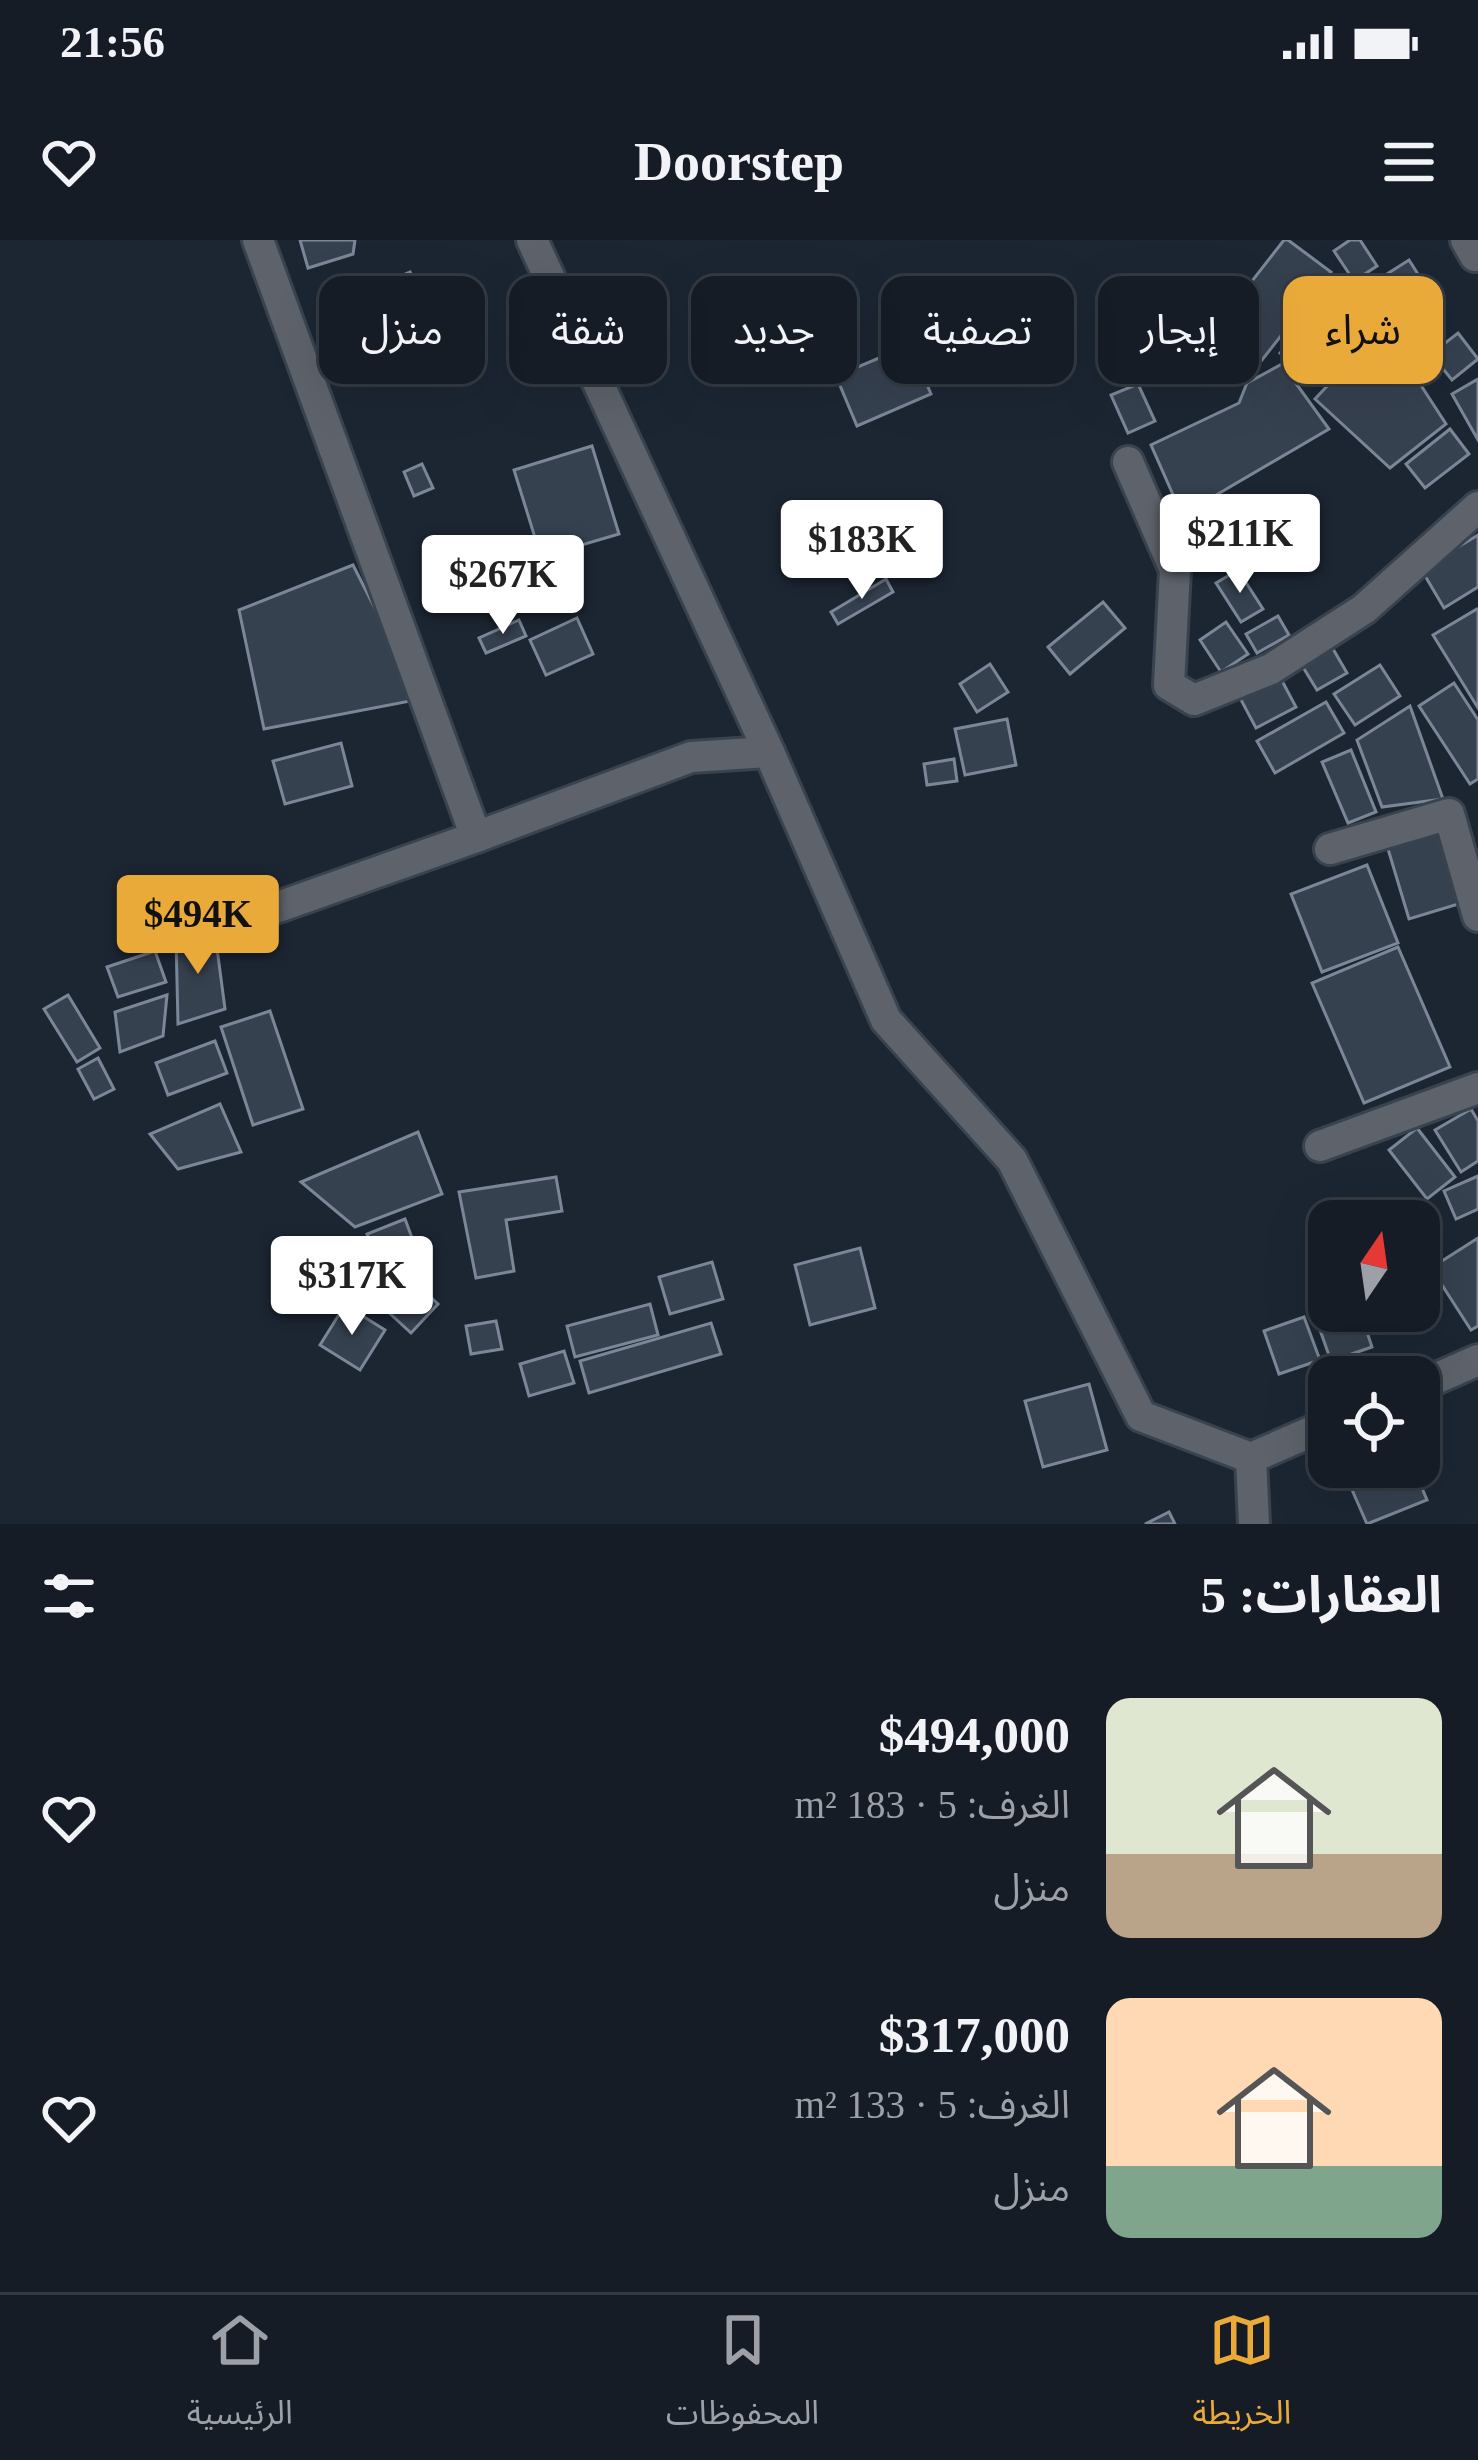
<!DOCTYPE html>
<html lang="ar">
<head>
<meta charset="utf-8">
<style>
	body { margin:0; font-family:"Times New Roman","Noto Sans Arabic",serif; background:#222932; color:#f1f3f6; direction:rtl; height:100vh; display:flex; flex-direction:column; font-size:45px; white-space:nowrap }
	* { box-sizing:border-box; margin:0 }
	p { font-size:39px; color:#9da1a7 }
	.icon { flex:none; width:66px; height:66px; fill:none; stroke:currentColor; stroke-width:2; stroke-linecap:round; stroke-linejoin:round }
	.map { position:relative; height:1284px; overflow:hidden; direction:ltr }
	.side { display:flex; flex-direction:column; background:#151c26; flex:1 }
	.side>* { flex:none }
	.banner { position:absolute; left:36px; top:36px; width:1407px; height:108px; direction:rtl; display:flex; gap:24px }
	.needle { width:78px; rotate:13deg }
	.controls { position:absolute; left:1308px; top:960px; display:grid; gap:24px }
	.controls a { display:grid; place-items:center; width:132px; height:132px; border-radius:24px; background:#151c26; box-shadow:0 12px 48px #0002,0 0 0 3px #343a43; font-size:60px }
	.price { position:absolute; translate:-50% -102px; padding:0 27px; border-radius:12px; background:#fff; color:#222; font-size:39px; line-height:78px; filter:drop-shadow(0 3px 6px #0008) }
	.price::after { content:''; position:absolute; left:50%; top:72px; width:36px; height:27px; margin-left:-18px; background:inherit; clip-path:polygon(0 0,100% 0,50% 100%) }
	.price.on { background:#eaaa39; color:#111 }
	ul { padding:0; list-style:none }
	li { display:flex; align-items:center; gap:36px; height:300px; padding:0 36px }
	li span { display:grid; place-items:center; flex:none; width:336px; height:240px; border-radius:24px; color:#555 }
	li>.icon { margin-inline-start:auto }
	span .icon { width:144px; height:144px; fill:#fffc; stroke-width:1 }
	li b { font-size:51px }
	h2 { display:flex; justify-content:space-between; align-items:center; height:144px; padding:0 36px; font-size:51px }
	.tag { padding:0 42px; border-radius:24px; background:#151c26; box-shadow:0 12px 48px #0002,0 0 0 3px #343a43; font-size:42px; line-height:108px }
	.tag.on { background:#eaaa39; color:#111 }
	.status { display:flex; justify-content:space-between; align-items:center; height:84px; padding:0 60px; background:#151c26; direction:ltr }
	.status svg { height:33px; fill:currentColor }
	header { display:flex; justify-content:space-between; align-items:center; height:156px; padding:0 36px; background:#151c26; font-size:54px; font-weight:600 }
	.tabs { display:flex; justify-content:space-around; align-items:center; height:168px; border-top:3px solid #343a43; background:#151c26; font-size:33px; color:#9da1a7 }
	.tabs a { display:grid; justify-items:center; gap:6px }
	.tabs .on { color:#eaaa39 }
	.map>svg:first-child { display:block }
	.building { fill:#364150; stroke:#7b8798; stroke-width:3 }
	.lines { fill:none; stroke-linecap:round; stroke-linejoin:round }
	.street-casing { stroke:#39434f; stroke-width:36 }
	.street { stroke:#5e636b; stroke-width:30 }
</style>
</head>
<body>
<div class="status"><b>21:56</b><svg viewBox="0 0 49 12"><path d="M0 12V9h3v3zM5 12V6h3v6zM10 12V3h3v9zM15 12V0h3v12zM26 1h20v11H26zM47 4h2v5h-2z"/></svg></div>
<header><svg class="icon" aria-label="menu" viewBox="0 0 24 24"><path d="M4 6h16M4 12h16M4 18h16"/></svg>Doorstep<svg class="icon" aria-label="heart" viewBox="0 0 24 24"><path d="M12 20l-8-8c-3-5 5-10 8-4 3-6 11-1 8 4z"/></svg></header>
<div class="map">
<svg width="1478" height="1284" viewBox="0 0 1478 1284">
	<rect width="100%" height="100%" fill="#1c2633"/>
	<g class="building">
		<polygon points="300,0 355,0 353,14 308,28"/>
		<polygon points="1284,0 1288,0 1331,32 1262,120 1217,86"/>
		<polygon points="1350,0 1360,0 1377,26 1354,41 1334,11"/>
		<polygon points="1409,20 1442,72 1400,97 1368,46"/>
		<polygon points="410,32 429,72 379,95 360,54"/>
		<polygon points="1341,40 1380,73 1319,145 1280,113"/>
		<polygon points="1383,87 1446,184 1390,228 1315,159"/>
		<polygon points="829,88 841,119 777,142 770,132 743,135 738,123"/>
		<polygon points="1458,93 1478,119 1452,140 1431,114"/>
		<polygon points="910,105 931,154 857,186 836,136"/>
		<polygon points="1282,124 1329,189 1182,275 1151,205 1239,163 1247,143"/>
		<polygon points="1478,139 1478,200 1452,154"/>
		<polygon points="1138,144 1155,181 1128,193 1111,155"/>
		<polygon points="1450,189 1469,214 1425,248 1406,224"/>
		<polygon points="592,206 619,294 541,317 514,230"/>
		<polygon points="422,224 433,248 414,256 404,232"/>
		<polygon points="1478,295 1478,347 1444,368 1421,329"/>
		<polygon points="353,325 421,459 264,489 239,370"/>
		<polygon points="1238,330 1263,369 1241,382 1216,343"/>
		<polygon points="886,339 893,352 838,384 831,372"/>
		<polygon points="1103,362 1125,388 1070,434 1048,407"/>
		<polygon points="1477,369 1478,370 1478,468 1433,395"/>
		<polygon points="1278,376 1289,395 1257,413 1246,394"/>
		<polygon points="577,378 593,414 546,435 530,400"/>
		<polygon points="519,380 526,396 486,413 479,398"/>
		<polygon points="1226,382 1248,414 1221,432 1200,400"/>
		<polygon points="1329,402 1347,433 1317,450 1298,419"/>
		<polygon points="990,424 1008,452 977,472 960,444"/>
		<polygon points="1380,425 1400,456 1355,485 1334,454"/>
		<polygon points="1280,437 1296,467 1256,488 1240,458"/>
		<polygon points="1454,443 1478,480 1478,539 1470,544 1419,466"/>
		<polygon points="1326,462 1344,493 1275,533 1257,501"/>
		<polygon points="1410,466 1443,559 1382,567 1357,500"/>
		<polygon points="1007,479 1016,525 965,535 955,489"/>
		<polygon points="341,503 352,546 285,564 273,521"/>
		<polygon points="1351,510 1376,572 1348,583 1322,522"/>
		<polygon points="954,519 957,541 927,545 924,524"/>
		<polygon points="1438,573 1465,662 1409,679 1382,589"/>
		<polygon points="1367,625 1398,703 1322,732 1291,654"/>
		<polygon points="215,693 225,769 178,784 176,698"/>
		<polygon points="1398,707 1450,827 1364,863 1312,743"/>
		<polygon points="155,711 166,742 118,757 107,727"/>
		<polygon points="68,755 100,808 77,822 44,769"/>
		<polygon points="167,755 163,796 120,812 115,772"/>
		<polygon points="270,771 303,869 253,885 221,787"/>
		<polygon points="215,801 227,833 168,855 156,823"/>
		<polygon points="98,818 114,849 94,859 78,829"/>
		<polygon points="220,864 241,912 178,929 150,894"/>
		<polygon points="1471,869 1478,881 1478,921 1461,932 1435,890"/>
		<polygon points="1417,888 1455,937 1427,959 1389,910"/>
		<polygon points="418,892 442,954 355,987 301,942"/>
		<polygon points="1478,936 1478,969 1456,979 1444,951"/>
		<polygon points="556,937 562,971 506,980 514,1031 476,1038 459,952"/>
		<polygon points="405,979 415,1006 377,1020 367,994"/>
		<polygon points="1478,998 1478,1086 1471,1090 1431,1028"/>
		<polygon points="860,1008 875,1068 810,1085 795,1025"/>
		<polygon points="712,1022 723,1059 670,1074 659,1037"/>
		<polygon points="413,1040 438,1064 411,1093 385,1069"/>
		<polygon points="1426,1042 1437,1080 1404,1089 1399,1071 1419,1071 1419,1044"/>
		<polygon points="650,1064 658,1095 575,1117 567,1086"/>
		<polygon points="345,1065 385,1090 360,1130 320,1105"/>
		<polygon points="1329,1068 1329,1071 1360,1071 1372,1107 1331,1121 1314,1073"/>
		<polygon points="1304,1077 1320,1120 1279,1134 1264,1091"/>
		<polygon points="496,1081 502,1109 471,1114 466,1086"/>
		<polygon points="711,1083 721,1114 589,1153 580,1121"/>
		<polygon points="564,1111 574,1143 529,1156 520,1124"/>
		<polygon points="1089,1144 1107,1210 1043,1227 1025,1161"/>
		<polygon points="1367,1227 1413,1227 1427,1260 1367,1284 1346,1236"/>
		<polygon points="1169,1272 1175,1284 1145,1284"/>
	</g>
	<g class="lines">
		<g class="street-casing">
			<g id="street">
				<polyline points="258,0 476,597"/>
				<polyline points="532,0 769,512 886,780 1012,920 1141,1176 1251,1218"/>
				<polyline points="1466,0 1475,16 1478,15"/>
				<polyline points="1128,222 1175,330 1169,445 1194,460 1271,429 1364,369 1478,267"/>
				<polyline points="1330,609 1449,574 1478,676"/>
				<polyline points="230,684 476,597 691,517 769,512"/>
				<polyline points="1320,906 1478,848"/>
				<polyline points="1419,1146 1478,1120"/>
				<polyline points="1254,1284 1251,1218 1329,1184"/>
			</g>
		</g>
		<use href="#street" class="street"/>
	</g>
</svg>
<div class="controls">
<a><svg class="needle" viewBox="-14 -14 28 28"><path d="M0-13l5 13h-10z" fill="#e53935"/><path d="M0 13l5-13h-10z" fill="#9da1a7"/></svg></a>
<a><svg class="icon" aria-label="locate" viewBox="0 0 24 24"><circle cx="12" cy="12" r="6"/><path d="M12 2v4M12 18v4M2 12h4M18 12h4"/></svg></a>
</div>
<b class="price" style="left:1240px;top:356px">$211K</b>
<b class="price" style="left:862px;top:362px">$183K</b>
<b class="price" style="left:503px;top:397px">$267K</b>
<b class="price on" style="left:198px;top:737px">$494K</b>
<b class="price" style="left:352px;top:1098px">$317K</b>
<div class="banner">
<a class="tag on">شراء</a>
<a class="tag">إيجار</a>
<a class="tag">تصفية</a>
<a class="tag">جديد</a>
<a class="tag">شقة</a>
<a class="tag">منزل</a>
</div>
</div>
<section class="side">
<h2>العقارات: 5<svg class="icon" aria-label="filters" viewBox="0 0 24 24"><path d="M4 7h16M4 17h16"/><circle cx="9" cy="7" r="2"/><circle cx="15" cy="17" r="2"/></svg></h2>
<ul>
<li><span style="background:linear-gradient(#dfe7d0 65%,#b9a48a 0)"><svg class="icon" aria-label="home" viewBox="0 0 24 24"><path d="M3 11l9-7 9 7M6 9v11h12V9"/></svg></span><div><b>$494,000</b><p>الغرف: 5 · 183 m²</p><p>منزل</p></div><svg class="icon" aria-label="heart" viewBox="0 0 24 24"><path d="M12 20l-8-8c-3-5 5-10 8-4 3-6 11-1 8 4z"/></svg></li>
<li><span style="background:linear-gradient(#ffd9b3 70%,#7fa58c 0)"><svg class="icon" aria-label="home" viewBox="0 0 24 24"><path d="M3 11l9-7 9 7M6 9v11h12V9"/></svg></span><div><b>$317,000</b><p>الغرف: 5 · 133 m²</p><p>منزل</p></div><svg class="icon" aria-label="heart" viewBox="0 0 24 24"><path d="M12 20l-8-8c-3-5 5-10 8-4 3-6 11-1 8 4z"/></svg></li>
</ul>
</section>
<nav class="tabs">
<a class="on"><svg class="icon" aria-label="map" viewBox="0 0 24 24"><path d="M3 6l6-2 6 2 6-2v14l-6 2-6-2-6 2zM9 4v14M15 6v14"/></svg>الخريطة</a>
<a><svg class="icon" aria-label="saved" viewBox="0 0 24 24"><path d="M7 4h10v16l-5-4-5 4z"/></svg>المحفوظات</a>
<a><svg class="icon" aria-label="home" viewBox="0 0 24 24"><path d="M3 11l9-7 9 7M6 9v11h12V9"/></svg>الرئيسية</a>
</nav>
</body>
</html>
